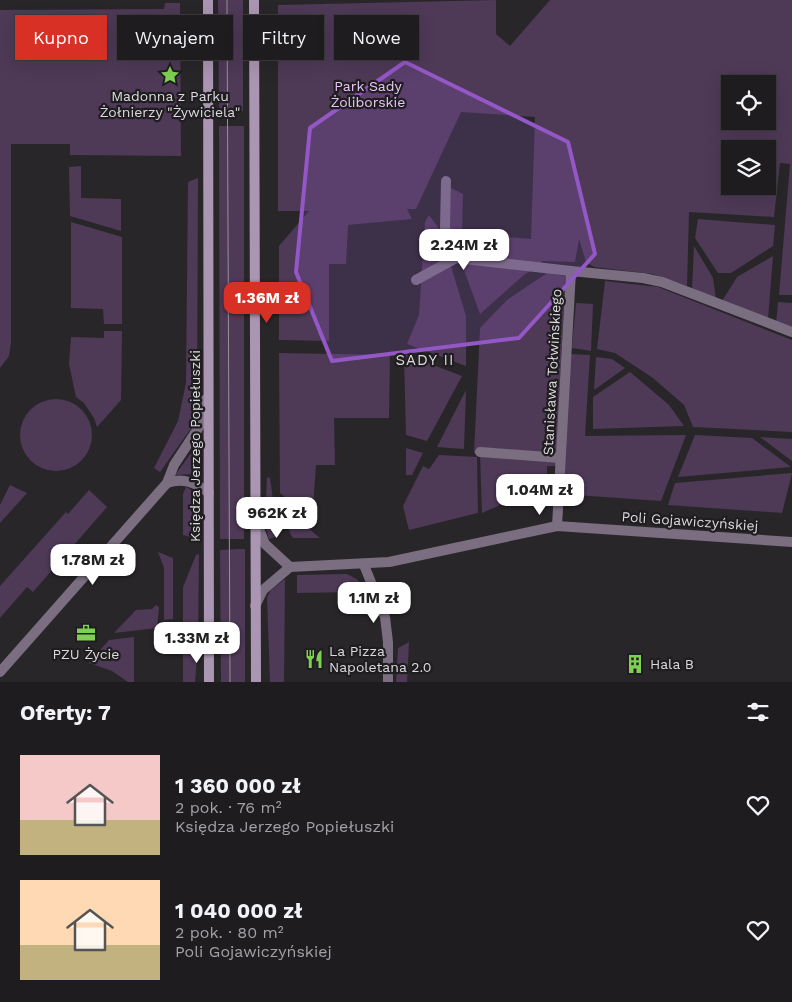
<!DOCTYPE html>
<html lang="pl">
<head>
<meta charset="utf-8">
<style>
	body { margin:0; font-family:"Work Sans",sans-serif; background:#272529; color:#f1f3f6; height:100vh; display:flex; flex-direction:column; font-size:19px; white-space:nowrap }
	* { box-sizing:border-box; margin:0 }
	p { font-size:16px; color:#a1a1a5 }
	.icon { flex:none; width:28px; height:28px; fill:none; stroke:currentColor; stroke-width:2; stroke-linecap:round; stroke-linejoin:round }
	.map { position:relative; height:682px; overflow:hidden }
	.drawer { display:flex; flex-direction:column; background:#1f1c20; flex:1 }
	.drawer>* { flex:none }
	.banner { position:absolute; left:15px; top:15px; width:500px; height:45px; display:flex; gap:10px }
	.buttons { position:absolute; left:721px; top:75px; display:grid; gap:10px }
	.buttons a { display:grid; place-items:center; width:55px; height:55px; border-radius:0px; background:#1f1c20; box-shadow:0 5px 20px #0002,0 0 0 1px #3c3a3e; font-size:25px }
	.price { position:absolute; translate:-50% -42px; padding:0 11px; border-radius:10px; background:#fff; color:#222; font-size:16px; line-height:32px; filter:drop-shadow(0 1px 2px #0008) }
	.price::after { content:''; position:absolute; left:50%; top:30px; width:15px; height:11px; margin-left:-8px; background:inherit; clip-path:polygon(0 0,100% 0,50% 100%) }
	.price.current { background:#d93025; color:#fff }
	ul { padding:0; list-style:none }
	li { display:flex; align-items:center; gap:15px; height:125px; padding:0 20px }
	li span { display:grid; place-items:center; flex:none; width:140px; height:100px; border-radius:0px; color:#555 }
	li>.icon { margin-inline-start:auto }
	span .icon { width:60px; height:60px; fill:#fffc; stroke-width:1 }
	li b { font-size:21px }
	h2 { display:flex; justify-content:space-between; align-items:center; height:60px; padding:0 20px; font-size:21px }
	.pill { padding:0 18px; border-radius:0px; background:#1f1c20; box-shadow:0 5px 20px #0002,0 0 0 1px #3c3a3e; font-size:18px; line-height:45px }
	.pill.current { background:#d93025; color:#fff }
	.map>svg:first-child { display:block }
	.green { fill:#4e3957; fill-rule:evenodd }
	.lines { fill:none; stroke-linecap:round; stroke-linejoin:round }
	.street { stroke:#7a6e80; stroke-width:10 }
	.secondary { stroke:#aa95b2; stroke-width:10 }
	.tram { stroke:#959396; stroke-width:1 }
	.marked { fill:#9358c6; fill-opacity:0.2; stroke:#9358c6; stroke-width:4; stroke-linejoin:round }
	.labels { text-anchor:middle; stroke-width:4.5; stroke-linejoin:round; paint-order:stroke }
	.park-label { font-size:14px; fill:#e9c4f8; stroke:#1f1d20 }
	.poi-label { font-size:14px; fill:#dcdadd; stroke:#1f1d20 }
	.street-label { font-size:14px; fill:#dcdadd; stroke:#1f1d20 }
	.neighbourhood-label { font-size:15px; letter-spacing:1px; fill:#dcdadd; stroke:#1f1d20 }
</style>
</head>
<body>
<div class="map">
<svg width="792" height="682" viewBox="0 0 792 682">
	<rect width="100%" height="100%" fill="#29262a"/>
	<g class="green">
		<polygon points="218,0 243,0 243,111 219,111"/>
		<path d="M496 0V34L510 46 550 0H792V295H779L790 164 780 163 774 217 689 212 687 286 653 274 594 267 586 262 579 239 575 262 542 261 537 268 525 274 480 314 449 229 451 188 463 194 462 233 531 239 535 117 461 112 416 209H407L412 219 348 225 346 264H329V341L279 340V246L309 211H278V5ZM730 84H768V121H730ZM730 149H768V186H730Z"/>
		<polygon points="165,3 180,3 181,156 70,155 70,144 11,144 11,343 9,356 0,368 0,10 164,9"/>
		<polygon points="219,126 244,126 244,539 220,539"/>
		<polygon points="81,166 81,198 121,199 121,231 70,216 69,167"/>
		<polygon points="198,178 197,413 192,427 160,472 154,468 178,421 186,383 188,182"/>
		<polygon points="429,215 440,230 466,316 466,366 407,344 419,315 425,222"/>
		<polygon points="698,219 775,225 773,246 731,273 718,273 695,238"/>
		<polygon points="71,222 122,237 122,324 104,324 103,309 71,308"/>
		<polygon points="694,246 713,278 716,299 692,290"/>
		<polygon points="773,256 768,319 722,301 737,277"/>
		<polygon points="547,273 565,276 556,466 547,466 547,490 525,494 482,513 480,454 474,453 480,328 507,300"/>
		<polygon points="605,281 658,287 792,340 792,432 693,427 684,405 653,378 615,353 597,349"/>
		<polygon points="778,302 792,303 792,329 776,324"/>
		<polygon points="576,303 593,304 591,351 572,348"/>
		<polygon points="104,331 122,331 121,400 97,427 94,418 84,403 76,397 69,364 71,337 104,338"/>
		<polygon points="279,353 390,355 389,418 334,418 335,465 316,465 312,521 280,493"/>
		<polygon points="404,354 462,376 427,441 406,435"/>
		<polygon points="570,354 590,355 585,436 686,435 661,501 562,494"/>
		<polygon points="596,357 612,359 625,368 594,390"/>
		<polygon points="630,372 669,405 684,426 593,429 593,397"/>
		<polygon points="466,390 464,449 437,447"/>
		<circle cx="56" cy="435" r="36"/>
		<polygon points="695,435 752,438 791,467 678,477"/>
		<polygon points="760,437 792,439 792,461"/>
		<polygon points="198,444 198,477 192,474 175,475"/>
		<polygon points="406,448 423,453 412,475 406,475"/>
		<polygon points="439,455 477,457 478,513 409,530 403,506 423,466 429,469"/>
		<polygon points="792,473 782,513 668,505 675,483"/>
		<polygon points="267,477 270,478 278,536 269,539 265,524"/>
		<polygon points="10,485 27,493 0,523 0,505"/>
		<path d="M186 487C205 495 198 521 198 539L183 535V494Z"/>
		<polygon points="89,490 107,507 33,592 27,587 0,618 0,586 66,512 68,514"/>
		<polygon points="283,506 315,534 320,538 293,538 290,533"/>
		<polygon points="240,549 245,549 245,682 221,682 220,550"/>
		<polygon points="158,552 173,558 173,619 164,620 164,568"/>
		<polygon points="199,554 198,646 195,682 183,682 183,587 196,555"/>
		<polygon points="347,574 358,580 367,593 365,596 358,599 356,592 297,593 297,575"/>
		<polygon points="285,579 284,682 270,682 267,597 271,590"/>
		<polygon points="156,605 159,607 157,628 114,633 136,610 152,609"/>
		<polygon points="134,637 134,682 128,682 112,671 89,663 109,640"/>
		<polygon points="409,642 407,682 396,682 398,648"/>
	</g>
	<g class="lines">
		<g class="street">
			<polyline points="446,181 445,228 456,258 571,271"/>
			<polyline points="416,280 456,258"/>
			<polyline points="480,452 560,458"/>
			<path d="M167 483C183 477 196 483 209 493"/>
			<polyline points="256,521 265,544 290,567"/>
			<polyline points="557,526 571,271 643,278 662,282 792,332"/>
			<polyline points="364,565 385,617 388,642 388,682"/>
			<polyline points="255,606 263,590 290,567 389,562 557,526 792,542"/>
			<polyline points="0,672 167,483 174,465 199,427 206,399"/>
		</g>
		<g class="secondary">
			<polyline points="208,0 209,682"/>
			<polyline points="254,0 256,682"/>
		</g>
		<polyline class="tram" points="227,0 230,682"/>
	</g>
	<path class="marked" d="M405 62 568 142 595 254 519 338 332 361 296 272 310 128Z"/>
	<defs>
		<g id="sight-bare" transform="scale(1.5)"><path d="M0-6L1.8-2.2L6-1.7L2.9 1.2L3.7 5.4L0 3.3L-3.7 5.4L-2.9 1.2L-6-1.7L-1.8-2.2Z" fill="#7fd052" stroke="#1f1d20" stroke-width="2.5" paint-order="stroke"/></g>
		<g id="office-bare" transform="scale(1.5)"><path d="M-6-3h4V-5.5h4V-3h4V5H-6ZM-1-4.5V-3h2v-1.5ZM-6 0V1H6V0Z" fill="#7fd052" stroke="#1f1d20" stroke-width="2.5" paint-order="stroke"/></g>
		<g id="restaurant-bare" transform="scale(1.5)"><path d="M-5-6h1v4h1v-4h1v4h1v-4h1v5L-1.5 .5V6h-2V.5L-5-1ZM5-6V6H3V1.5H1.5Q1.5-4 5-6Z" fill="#7fd052" stroke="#1f1d20" stroke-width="2.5" paint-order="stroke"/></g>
		<g id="building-bare" transform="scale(1.5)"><path d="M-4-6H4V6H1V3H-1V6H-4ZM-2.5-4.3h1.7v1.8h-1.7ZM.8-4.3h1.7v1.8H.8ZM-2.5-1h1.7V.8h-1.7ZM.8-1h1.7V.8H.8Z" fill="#7fd052" stroke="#1f1d20" stroke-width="2.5" paint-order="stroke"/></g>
	</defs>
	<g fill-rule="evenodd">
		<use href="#sight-bare" x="170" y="75"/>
		<use href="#office-bare" x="86" y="633"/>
		<use href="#restaurant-bare" x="314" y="659"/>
		<use href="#building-bare" x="635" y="664"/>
	</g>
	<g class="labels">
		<g class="park-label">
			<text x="368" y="91">Park Sady<tspan x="368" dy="16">Żoliborskie</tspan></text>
		</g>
		<g class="poi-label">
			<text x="170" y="101">Madonna z Parku<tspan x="170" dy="16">Żołnierzy "Żywiciela"</tspan></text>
			<text x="329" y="656" text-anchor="start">La Pizza<tspan x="329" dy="16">Napoletana 2.0</tspan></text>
			<text x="86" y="659">PZU Życie</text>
			<text x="650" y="669" text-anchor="start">Hala B</text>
		</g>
		<g class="street-label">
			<text transform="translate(552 372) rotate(-87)" y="5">Stanisława Tołwińskiego</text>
			<text transform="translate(195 446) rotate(-90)" y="5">Księdza Jerzego Popiełuszki</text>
			<text transform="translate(690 521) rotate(4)" y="5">Poli Gojawiczyńskiej</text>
		</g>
		<g class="neighbourhood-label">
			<text x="425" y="365">SADY II</text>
		</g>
	</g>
</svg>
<div class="buttons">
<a><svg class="icon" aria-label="locate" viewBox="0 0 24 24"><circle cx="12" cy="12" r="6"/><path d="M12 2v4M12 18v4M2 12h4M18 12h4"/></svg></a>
<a><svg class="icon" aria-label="layers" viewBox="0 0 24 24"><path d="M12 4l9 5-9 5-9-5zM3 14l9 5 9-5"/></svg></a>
</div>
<b class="price" style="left:464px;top:271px">2.24M zł</b>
<b class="price current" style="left:267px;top:324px">1.36M zł</b>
<b class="price" style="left:540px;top:516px">1.04M zł</b>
<b class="price" style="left:277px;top:539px">962K zł</b>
<b class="price" style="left:93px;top:586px">1.78M zł</b>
<b class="price" style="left:374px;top:624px">1.1M zł</b>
<b class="price" style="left:197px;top:664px">1.33M zł</b>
<div class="banner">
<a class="pill current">Kupno</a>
<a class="pill">Wynajem</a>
<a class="pill">Filtry</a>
<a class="pill">Nowe</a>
</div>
</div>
<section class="drawer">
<h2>Oferty: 7<svg class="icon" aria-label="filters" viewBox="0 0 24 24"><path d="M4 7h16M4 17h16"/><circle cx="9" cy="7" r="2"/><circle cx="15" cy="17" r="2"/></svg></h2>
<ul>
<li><span style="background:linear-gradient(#f6c9c9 65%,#c2b280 0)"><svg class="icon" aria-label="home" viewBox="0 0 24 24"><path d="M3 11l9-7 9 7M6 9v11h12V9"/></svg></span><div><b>1 360 000 zł</b><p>2 pok. · 76 m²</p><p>Księdza Jerzego Popiełuszki</p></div><svg class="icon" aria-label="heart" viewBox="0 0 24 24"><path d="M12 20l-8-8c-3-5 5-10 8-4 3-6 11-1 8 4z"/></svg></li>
<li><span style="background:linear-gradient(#ffd9b3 65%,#c2b280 0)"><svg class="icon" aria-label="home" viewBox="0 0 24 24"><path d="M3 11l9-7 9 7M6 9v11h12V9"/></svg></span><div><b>1 040 000 zł</b><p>2 pok. · 80 m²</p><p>Poli Gojawiczyńskiej</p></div><svg class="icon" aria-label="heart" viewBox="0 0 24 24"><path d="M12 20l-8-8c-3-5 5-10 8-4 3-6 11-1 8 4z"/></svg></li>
</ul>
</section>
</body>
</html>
